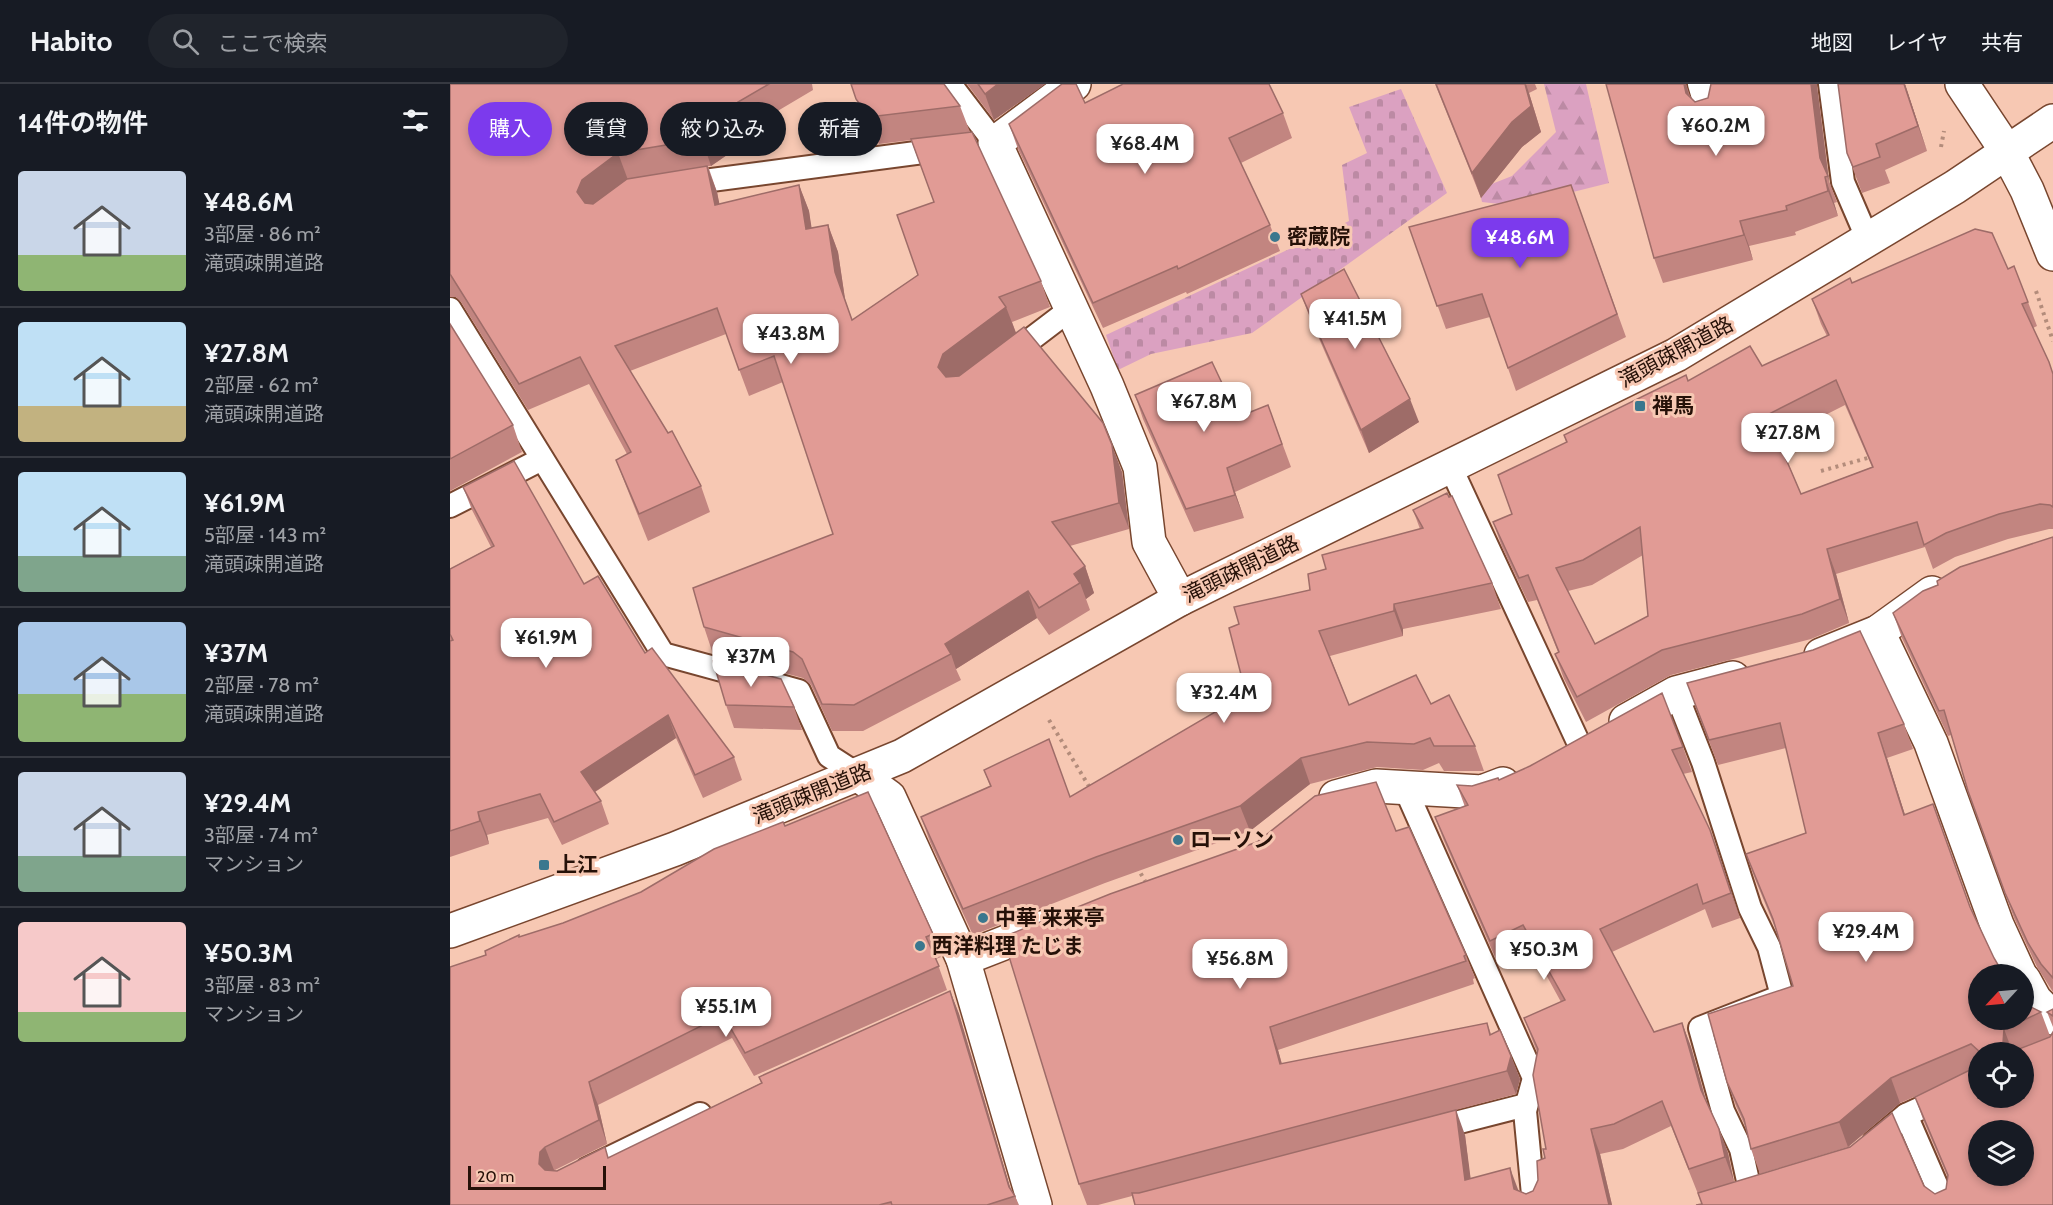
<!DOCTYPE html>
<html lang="ja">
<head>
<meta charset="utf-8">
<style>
	body { margin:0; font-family:Cabin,"Noto Sans JP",sans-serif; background:#20242c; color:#f1f3f6; height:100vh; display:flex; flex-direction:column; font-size:22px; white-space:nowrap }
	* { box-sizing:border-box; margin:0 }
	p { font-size:20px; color:#9ea1a6 }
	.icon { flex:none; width:33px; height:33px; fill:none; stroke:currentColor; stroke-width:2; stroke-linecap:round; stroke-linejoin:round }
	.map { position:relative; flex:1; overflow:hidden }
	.sheet { display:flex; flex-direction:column; background:#171b24; width:450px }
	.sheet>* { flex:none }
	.top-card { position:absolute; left:18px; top:18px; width:570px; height:54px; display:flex; gap:12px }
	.needle { width:39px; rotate:244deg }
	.buttons { position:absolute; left:1518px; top:880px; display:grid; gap:12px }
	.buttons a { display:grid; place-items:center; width:66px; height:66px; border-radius:50%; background:#171b24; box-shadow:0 3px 9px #0003; font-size:30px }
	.scale { position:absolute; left:18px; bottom:15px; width:138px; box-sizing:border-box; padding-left:6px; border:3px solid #261108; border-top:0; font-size:16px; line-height:21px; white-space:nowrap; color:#261108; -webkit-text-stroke:4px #f7c8b3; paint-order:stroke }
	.price { position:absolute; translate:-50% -51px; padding:0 14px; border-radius:12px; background:#fff; color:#222; font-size:20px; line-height:39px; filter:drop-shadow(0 2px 3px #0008) }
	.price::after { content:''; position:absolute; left:50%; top:36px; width:18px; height:14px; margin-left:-9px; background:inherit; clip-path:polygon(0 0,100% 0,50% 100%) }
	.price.active { background:#7c3aed; color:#fff }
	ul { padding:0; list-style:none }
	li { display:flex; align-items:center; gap:18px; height:150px; padding:0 18px }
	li+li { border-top:2px solid #363941 }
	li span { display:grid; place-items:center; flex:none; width:168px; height:120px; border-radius:6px; color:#555 }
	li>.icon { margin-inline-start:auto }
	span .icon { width:72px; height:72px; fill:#fffc; stroke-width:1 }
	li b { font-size:26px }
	h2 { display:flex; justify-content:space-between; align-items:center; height:72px; padding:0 18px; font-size:26px }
	.tag { padding:0 21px; border-radius:27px; background:#171b24; box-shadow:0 3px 9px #0003; font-size:21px; line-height:54px }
	.tag.active { background:#7c3aed; color:#fff }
	header { display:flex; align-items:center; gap:36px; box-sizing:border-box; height:84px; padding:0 30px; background:#171b24; border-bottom:2px solid #363941 }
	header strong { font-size:28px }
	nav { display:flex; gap:33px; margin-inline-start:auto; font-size:21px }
	.search { width:420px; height:54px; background:#20242c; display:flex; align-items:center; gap:15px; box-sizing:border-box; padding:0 21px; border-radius:33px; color:#9ea1a6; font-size:22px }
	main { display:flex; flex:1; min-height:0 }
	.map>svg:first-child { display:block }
	.forest { fill:url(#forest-firs) }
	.cemetery { fill:url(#cemetery-stones) }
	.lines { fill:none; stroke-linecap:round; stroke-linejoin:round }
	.service-casing { stroke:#78462f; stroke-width:26 }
	.minor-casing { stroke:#78462f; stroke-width:36 }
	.path { stroke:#b38c7b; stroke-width:4; stroke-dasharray:3 4.5; stroke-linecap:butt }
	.service { stroke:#fff; stroke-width:22 }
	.minor { stroke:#fff; stroke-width:33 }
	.wall { fill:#c28580; fill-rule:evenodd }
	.shaded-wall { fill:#9e6c68 }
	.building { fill:#e19b95; stroke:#9e6c68; stroke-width:1.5; fill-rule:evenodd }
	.poi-dot { fill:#3a778e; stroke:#f7c8b3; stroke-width:2 }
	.labels { text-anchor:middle; stroke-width:6; stroke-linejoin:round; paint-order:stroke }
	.poi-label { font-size:21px; font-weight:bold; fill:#261108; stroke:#f7c8b3; text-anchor:start }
	.street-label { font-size:21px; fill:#261108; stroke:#f7c8b3 }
</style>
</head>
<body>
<header>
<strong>Habito</strong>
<div class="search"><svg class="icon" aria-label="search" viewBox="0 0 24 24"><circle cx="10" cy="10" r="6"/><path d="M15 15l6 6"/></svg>ここで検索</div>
<nav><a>地図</a><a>レイヤ</a><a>共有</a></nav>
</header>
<main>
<section class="sheet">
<h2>14件の物件<svg class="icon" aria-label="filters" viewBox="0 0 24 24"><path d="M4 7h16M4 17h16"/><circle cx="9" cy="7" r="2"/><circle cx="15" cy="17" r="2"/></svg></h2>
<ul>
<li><span style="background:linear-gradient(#c9d6e8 70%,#8fb573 0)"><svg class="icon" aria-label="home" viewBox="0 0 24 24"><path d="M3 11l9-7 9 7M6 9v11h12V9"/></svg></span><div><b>¥48.6M</b><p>3部屋 · 86 m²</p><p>滝頭疎開道路</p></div></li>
<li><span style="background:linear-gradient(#bfe0f5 70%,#c2b280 0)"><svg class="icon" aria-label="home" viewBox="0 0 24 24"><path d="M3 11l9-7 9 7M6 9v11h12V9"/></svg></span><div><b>¥27.8M</b><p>2部屋 · 62 m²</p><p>滝頭疎開道路</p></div></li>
<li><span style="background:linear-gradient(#bfe0f5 70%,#7fa58c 0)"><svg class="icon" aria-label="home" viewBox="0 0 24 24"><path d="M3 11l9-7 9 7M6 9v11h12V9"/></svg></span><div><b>¥61.9M</b><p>5部屋 · 143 m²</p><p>滝頭疎開道路</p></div></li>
<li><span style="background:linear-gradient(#a9c7e8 60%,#8fb573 0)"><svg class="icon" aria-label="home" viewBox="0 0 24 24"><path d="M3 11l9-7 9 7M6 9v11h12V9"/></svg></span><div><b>¥37M</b><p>2部屋 · 78 m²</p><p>滝頭疎開道路</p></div></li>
<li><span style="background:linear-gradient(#c9d6e8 70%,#7fa58c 0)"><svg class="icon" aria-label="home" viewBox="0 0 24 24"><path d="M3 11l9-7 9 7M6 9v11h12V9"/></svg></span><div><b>¥29.4M</b><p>3部屋 · 74 m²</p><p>マンション</p></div></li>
<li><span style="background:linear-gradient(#f6c9c9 75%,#8fb573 0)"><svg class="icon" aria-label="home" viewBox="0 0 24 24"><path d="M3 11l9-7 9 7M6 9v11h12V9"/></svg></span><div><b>¥50.3M</b><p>3部屋 · 83 m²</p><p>マンション</p></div></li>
</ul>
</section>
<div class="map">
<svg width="1603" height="1121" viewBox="0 0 1603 1121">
	<defs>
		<pattern id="forest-firs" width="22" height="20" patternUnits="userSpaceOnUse" patternTransform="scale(1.5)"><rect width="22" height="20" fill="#dba1c1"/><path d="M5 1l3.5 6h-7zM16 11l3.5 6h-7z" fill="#bc8aa4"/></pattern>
		<pattern id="cemetery-stones" width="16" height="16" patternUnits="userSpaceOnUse" patternTransform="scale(1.5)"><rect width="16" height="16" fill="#dba1c1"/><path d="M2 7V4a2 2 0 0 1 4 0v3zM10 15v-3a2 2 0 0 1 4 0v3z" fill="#bc8aa4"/></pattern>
	</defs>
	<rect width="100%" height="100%" fill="#f7c8b3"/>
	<polygon class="forest" points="1094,0 1136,0 1159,99 1067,122 1032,118 1029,105 1062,92 1106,48"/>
	<polygon class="cemetery" points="951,5 997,109 802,249 701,270 668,286 656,251 899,137 892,81 917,69 899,23"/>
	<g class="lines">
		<g class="service-casing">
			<g id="service">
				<polyline points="500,0 545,59"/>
				<polyline points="1249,0 1258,30"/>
				<polyline points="1380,0 1393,98 1418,156"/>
				<polyline points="231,100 496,65"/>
				<polyline points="0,225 213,570 349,607 379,672 410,692"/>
				<polyline points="559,272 622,224"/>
				<polyline points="1000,382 1130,662"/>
				<polyline points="0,422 92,375"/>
				<polyline points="1226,609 1253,678 1300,824 1319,863 1332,912 1250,944 1273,1027 1291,1065 1300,1106"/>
				<polyline points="955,704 1084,994 1075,1027 1084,1121"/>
				<polyline points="1456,1031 1495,1121"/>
				<polyline points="982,1045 1076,1021"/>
				<polyline points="1424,1058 1456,1031 1528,998"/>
				<polyline points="137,1085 250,1030"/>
			</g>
		</g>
		<g class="minor-casing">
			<g id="minor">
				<polyline points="624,0 545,59 657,302 690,383 699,458 730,515"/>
				<polyline points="1512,0 1556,66 1577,106 1603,170"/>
				<polyline points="1428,548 1481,659 1547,841 1570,891"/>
				<polyline points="1371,571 1428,548 1482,509"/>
				<polyline points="1176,637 1226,609 1283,594"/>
				<polyline points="410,692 439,713 513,875 585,1121"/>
				<polyline points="886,713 926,702 1032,708 1053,700"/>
				<polyline points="0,847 225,765 452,672 730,515 1226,271 1505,103 1603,37"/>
				<polyline points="513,875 595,843"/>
				<polyline points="1574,896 1585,916 1603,934"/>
			</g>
		</g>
		<g class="path">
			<polyline points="1491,63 1494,47"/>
			<polyline points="1586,207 1603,257"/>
			<polyline points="1371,387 1421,373"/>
			<polyline points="599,636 640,704"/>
			<polyline points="687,783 695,797"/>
		</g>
		<use href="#service" class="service"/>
		<use href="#minor" class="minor"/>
	</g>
	<g class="wall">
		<polygon points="0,0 362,0 363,6 299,44 303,53 261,82 258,82 267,108 269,120 349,101 359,127 361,144 378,141 388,168 395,215 402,236 468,191 484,118 461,56 429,60 415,41 401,0 510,22 520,48 591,197 600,223 562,238 566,249 672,388 679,445 620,462 635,482 644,509 636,515 640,526 599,551 587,534 506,585 511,596 413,647 382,647 361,601 353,594 263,570 254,543 383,450 333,298 299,312 276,250 180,287 251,402 260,428 198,457 176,402 166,376 177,370 139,300 78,326 11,218 6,213 0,213"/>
		<polygon points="517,0 595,0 544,36"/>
		<polygon points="985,0 1085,0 1087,5 1079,9 1091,48 1072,63 1031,114"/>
		<polygon points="1156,0 1236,0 1240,12 1245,18 1367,2 1379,97 1387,118 1384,119 1388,132 1345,148 1346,151 1299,162 1303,176 1213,199 1204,174"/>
		<polygon points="1388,0 1455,0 1477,67 1435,86 1440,99 1412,109 1397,69"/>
		<polygon points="635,19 833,29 842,54 791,79 820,141 830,167 737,210 736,208 653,244 568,65 559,40"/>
		<polygon points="1121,101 1176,253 1066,307 1040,233 996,245 959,143"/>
		<path d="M1558 185 1578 218 1587 242 1583 244 1603 290V445H1599L1558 455 1505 473 1483 485 1475 463 1386 490 1399 539 1361 555 1221 591 1136 638 1114 595 1105 570 1108 568 1087 516 1078 518 1052 463 1043 438 1062 430 1116 358 1114 351 1238 297 1312 282 1377 252 1371 240 1362 215 1402 199ZM1395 321 1422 383 1351 410 1328 355ZM1193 471 1198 532 1145 560 1118 507 1142 501Z"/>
		<polygon points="851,210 969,338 919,369 860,234"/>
		<polygon points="0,240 63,341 72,368 0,407"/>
		<polygon points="685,311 788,333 818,321 841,383 785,408 794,434 744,448 693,335"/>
		<polygon points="13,403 134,500 284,673 292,696 253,714 226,654 145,708 151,717 159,740 112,761 98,734 37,751 39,760 0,773 0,485 41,463 22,426"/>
		<polygon points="963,426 1042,499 1051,525 953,545 953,552 880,572 899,621 981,620 1025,662 1034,687 994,687 989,679 973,686 927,683 860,700 800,747 655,799 523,851 480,758 471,733 540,702 534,686 620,713 796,610 860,506 876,485 970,445"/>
		<polygon points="1603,453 1603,908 1587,883 1564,834 1518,707 1501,651 1498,652 1452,554 1443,529"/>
		<path d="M1237 599 1454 640 1463 665 1437 674 1455 731 1528 891 1581 923 1591 928 1600 952 1603 1121 1252 1120 1221 1042 1173 1065 1150 1070 1162 1121H685L682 1112 648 1121H637L629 1100 946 747 1016 871 1025 894 1023 895 1024 900 828 966 832 980 1037 939 1041 950 1061 972 1070 995 1066 1010 825 1074 1015 1051 1020 1094 1069 1106 1076 1110 1083 1107 1088 1096 1095 1074 1096 1065 1087 968 1074 934 1111 918 1082 865 1049 882 994 757 985 733 1015 723 1007 701 1022 702 1049 696 1233 663 1242 688 1233 690 1269 771 1290 834 1262 844 1255 825 1162 868 1204 948 1232 939 1241 963 1256 1017 1269 1045 1278 1069 1284 1098 1474 1102 1485 1110 1496 1105 1498 1094 1474 1038 1465 1013 1473 1009 1450 1019 1398 1063 1310 1090 1301 1065 1297 1046 1286 1022 1277 998 1343 902 1326 846 1305 795 1296 770 1356 749 1336 664 1268 681ZM1528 969H1574L1528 1014Z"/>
		<polygon points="276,621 344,623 352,646 284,644"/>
		<polygon points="335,742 483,850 491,873 486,875 497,906 304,992 282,954 148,1021 157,1060 103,1087 107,1087 159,1074 311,999 309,993 500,907 509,930 561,1107 565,1112 569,1121 0,1121 36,871 69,853 113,839 191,808"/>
		<polygon points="1603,925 1603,943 1597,928"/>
	</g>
	<g class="shaded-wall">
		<polygon points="548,0 595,0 544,36 535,10"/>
		<polygon points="1075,0 1076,0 1079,9 1091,48 1072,63 1031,114 1022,89"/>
		<polygon points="1234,0 1236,0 1245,34 1236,9"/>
		<polygon points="1361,0 1367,0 1367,2 1379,97 1370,74"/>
		<polygon points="1454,0 1455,0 1477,67 1468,42"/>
		<polygon points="293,27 303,53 261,82 252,55"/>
		<polygon points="168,69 178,96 137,134 127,108 132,96"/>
		<polygon points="257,82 267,108 275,147 265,121"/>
		<polygon points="1375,93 1384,119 1388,132 1378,107"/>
		<polygon points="349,101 359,127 366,172 356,145"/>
		<polygon points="1290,137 1299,162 1303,176 1294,151"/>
		<polygon points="378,141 388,168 395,215 385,188"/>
		<polygon points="556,223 566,249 498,309 488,283 493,270"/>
		<polygon points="960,315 969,338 919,369 911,346"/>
		<polygon points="662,361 672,388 679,445 669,419"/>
		<polygon points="777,384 785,408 794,434 785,411"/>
		<polygon points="1377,465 1386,490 1399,539 1390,515"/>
		<polygon points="635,482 644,509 636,515 630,499 624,490"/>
		<polygon points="578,507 587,534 506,585 501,570 495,560"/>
		<polygon points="944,520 953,545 953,552 944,527"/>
		<polygon points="218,631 226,654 140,711 131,688"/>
		<polygon points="1428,649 1437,674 1463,756 1454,731"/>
		<polygon points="851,674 860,700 800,747 790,722"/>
		<polygon points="28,728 37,751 39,760 30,737"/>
		<polygon points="1260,746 1269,771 1290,834 1281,809"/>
		<polygon points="500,907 509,930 563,1113 559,1103"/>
		<polygon points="1232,939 1241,963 1260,1031 1251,1006"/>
		<polygon points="820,943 828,966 838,1003 830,980"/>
		<polygon points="1554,945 1563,969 1553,959"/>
		<polygon points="1061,972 1070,995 1066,1010 1057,987"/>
		<polygon points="1441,994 1450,1019 1398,1063 1389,1038"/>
		<polygon points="139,998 148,1021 157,1060 149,1036"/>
		<polygon points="1006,1026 1015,1051 1024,1120 1015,1096"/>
		<polygon points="1141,1045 1150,1070 1162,1121 1159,1121"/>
		<polygon points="1269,1045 1278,1069 1284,1098 1275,1073"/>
		<polygon points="95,1063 104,1086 99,1091 89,1080 90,1068"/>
		<polygon points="1060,1084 1069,1108 1064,1105"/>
	</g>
	<g class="building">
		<polygon points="0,0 319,0 288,18 293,27 252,55 168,69 132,96 127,108 135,119 143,120 177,95 257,82 265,121 349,101 356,145 378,141 385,188 402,236 468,191 447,131 484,118 461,55 522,48 591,197 549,213 556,223 493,270 488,283 496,293 509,292 574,243 653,339 662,361 669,419 602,438 635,482 624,490 630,499 589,524 578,507 495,560 501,570 404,621 372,620 352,575 343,568 254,543 243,504 383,450 324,272 289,286 267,224 165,262 218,349 222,347 251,402 189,430 166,376 181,368 130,273 69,300 0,190"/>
		<polygon points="401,0 494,0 510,22 419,33 406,15"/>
		<polygon points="528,0 548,0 535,10"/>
		<polygon points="612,0 626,0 635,19 673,0 819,0 833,29 779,54 820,141 728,185 727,182 643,219 559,40"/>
		<polygon points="986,0 1075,0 1081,22 1062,38 1022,89"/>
		<polygon points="1156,0 1234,0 1236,9 1245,18 1258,14 1261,0 1361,0 1370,74 1378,92 1375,93 1378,107 1336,122 1337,126 1290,137 1294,151 1204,174"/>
		<polygon points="1388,0 1454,0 1468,42 1426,60 1430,73 1403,83 1397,69"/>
		<polygon points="1121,101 1167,230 1058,284 1032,210 987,222 959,143"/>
		<path d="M1525 145 1542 149 1558 185 1564 182 1578 218 1572 220 1599 278 1603 290V423L1600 421 1590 420 1549 430 1496 449 1474 461 1467 438 1377 465 1390 515 1352 530 1212 566 1127 613 1105 570 1109 568 1078 491 1069 494 1043 438 1062 430 1048 391 1117 358 1114 351 1236 291 1238 297 1300 262 1312 282 1379 251 1362 215 1400 194 1402 199ZM1386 296 1423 383 1351 410 1317 331ZM1190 443 1198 532 1145 560 1106 484 1133 476Z"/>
		<polygon points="894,185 960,315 911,346 851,210"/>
		<polygon points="0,240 63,341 0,375"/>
		<polygon points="762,278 788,333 818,321 832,360 777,384 785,411 736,425 685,311"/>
		<polygon points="64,377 134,500 148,492 195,569 202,564 284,673 245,691 218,631 131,688 151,717 104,738 90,710 28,728 30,737 0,747 0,557 3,556 0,550 0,485 44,462 13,403"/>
		<polygon points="997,409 999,413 1002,412 1042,499 944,520 944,527 869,547 899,621 966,591 981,620 999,611 1025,662 984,662 980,654 964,660 917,658 851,674 790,722 646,773 513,825 471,733 541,702 534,686 599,655 620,713 796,610 779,544 789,540 784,523 860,506 858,490 876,485 872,471 973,444 963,426"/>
		<polygon points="1603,453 1603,894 1591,880 1578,859 1555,809 1518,707 1494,626 1489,627 1443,529 1473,507 1488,501 1487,497 1510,483"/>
		<path d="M1410 547 1454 640 1428 649 1454 731 1483 720 1520 823 1544 874 1554 891H1528V936H1573L1554 945 1553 959 1564 967 1600 953 1603 948V1121H1246L1252 1120 1248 1109 1400 1063 1442 1029 1474 1102 1485 1110 1496 1105 1498 1091 1465 1013 1528 982V1014H1574V969H1531L1521 960 1441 994 1389 1038 1301 1065 1294 1035 1277 998 1258 930 1343 902 1323 835 1296 770 1356 749 1330 639 1259 656 1237 599 1363 566ZM1528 1047H1574V1092H1528Z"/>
		<polygon points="263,577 331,595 344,623 276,621"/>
		<polygon points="1212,609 1233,663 1222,666 1260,746 1281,809 1253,820 1247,800 1150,845 1204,948 1232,939 1251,1006 1269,1045 1275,1073 1239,1085 1212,1017 1164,1040 1141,1045 1159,1121 685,1121 682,1109 689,1109 1006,1026 1015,1096 1060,1084 1064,1105 1076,1110 1083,1107 1088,1096 1087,1077 1095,1074 1093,1065 1096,1065 1083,991 1088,965 1074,934 1115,916 1073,841 1040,857 985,733 1018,721 1007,701 1022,702 1048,694 1049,696 1080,682"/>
		<polygon points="926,698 946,747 959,743 1016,871 1014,872 1016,877 820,943 830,980 1037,939 1040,951 1050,946 1061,972 1057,987 629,1100 553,853 660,810 807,758 865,712"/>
		<polygon points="418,708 483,850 476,853 489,882 295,969 273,931 139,998 149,1036 95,1063 90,1068 89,1080 95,1086 107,1087 155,1063 158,1074 312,999 309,993 500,907 559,1103 565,1112 537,1121 442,1121 441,1118 429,1121 0,1121 0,883 36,871 35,867 69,851 69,853 113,839 191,808 264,765 333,738 335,742"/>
		<polygon points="1574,915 1581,923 1591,928 1574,936"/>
		<polygon points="1603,925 1603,932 1597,928"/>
	</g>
	<g class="poi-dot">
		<circle cx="825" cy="153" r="6"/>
		<rect x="1184" y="316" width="12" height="12" rx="3"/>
		<circle cx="728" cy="756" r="6"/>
		<rect x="88" y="775" width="12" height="12" rx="3"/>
		<circle cx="533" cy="834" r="6"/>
		<circle cx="470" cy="862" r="6"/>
	</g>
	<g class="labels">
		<g class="poi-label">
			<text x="837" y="160">密蔵院</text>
			<text x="1202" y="329">禅馬</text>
			<text x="740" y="763">ローソン</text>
			<text x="106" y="788">上江</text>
			<text x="545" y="841">中華 来来亭</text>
			<text x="482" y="869">西洋料理 たじま</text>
		</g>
		<g class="street-label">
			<text transform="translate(1226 268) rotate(-28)" y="7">滝頭疎開道路</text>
			<text transform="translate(791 485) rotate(-26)" y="7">滝頭疎開道路</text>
			<text transform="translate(362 710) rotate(-22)" y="7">滝頭疎開道路</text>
		</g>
	</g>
</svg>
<div class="buttons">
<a><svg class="needle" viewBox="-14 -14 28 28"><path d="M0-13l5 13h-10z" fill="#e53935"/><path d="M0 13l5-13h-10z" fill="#9ea1a6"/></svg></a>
<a><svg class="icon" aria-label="locate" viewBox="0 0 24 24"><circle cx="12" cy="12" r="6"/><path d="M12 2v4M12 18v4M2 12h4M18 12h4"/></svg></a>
<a><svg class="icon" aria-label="layers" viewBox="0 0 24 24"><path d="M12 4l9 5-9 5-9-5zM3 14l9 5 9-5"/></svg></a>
</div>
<div class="scale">20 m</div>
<b class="price" style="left:1266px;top:73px">¥60.2M</b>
<b class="price" style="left:695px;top:91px">¥68.4M</b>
<b class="price active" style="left:1070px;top:185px">¥48.6M</b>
<b class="price" style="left:905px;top:266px">¥41.5M</b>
<b class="price" style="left:341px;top:281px">¥43.8M</b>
<b class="price" style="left:754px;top:349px">¥67.8M</b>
<b class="price" style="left:1338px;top:380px">¥27.8M</b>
<b class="price" style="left:96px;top:585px">¥61.9M</b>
<b class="price" style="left:301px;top:604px">¥37M</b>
<b class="price" style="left:774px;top:640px">¥32.4M</b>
<b class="price" style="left:1416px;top:879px">¥29.4M</b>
<b class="price" style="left:1094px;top:897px">¥50.3M</b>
<b class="price" style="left:790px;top:906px">¥56.8M</b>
<b class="price" style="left:276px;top:954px">¥55.1M</b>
<div class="top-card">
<a class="tag active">購入</a>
<a class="tag">賃貸</a>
<a class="tag">絞り込み</a>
<a class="tag">新着</a>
</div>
</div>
</main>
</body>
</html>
